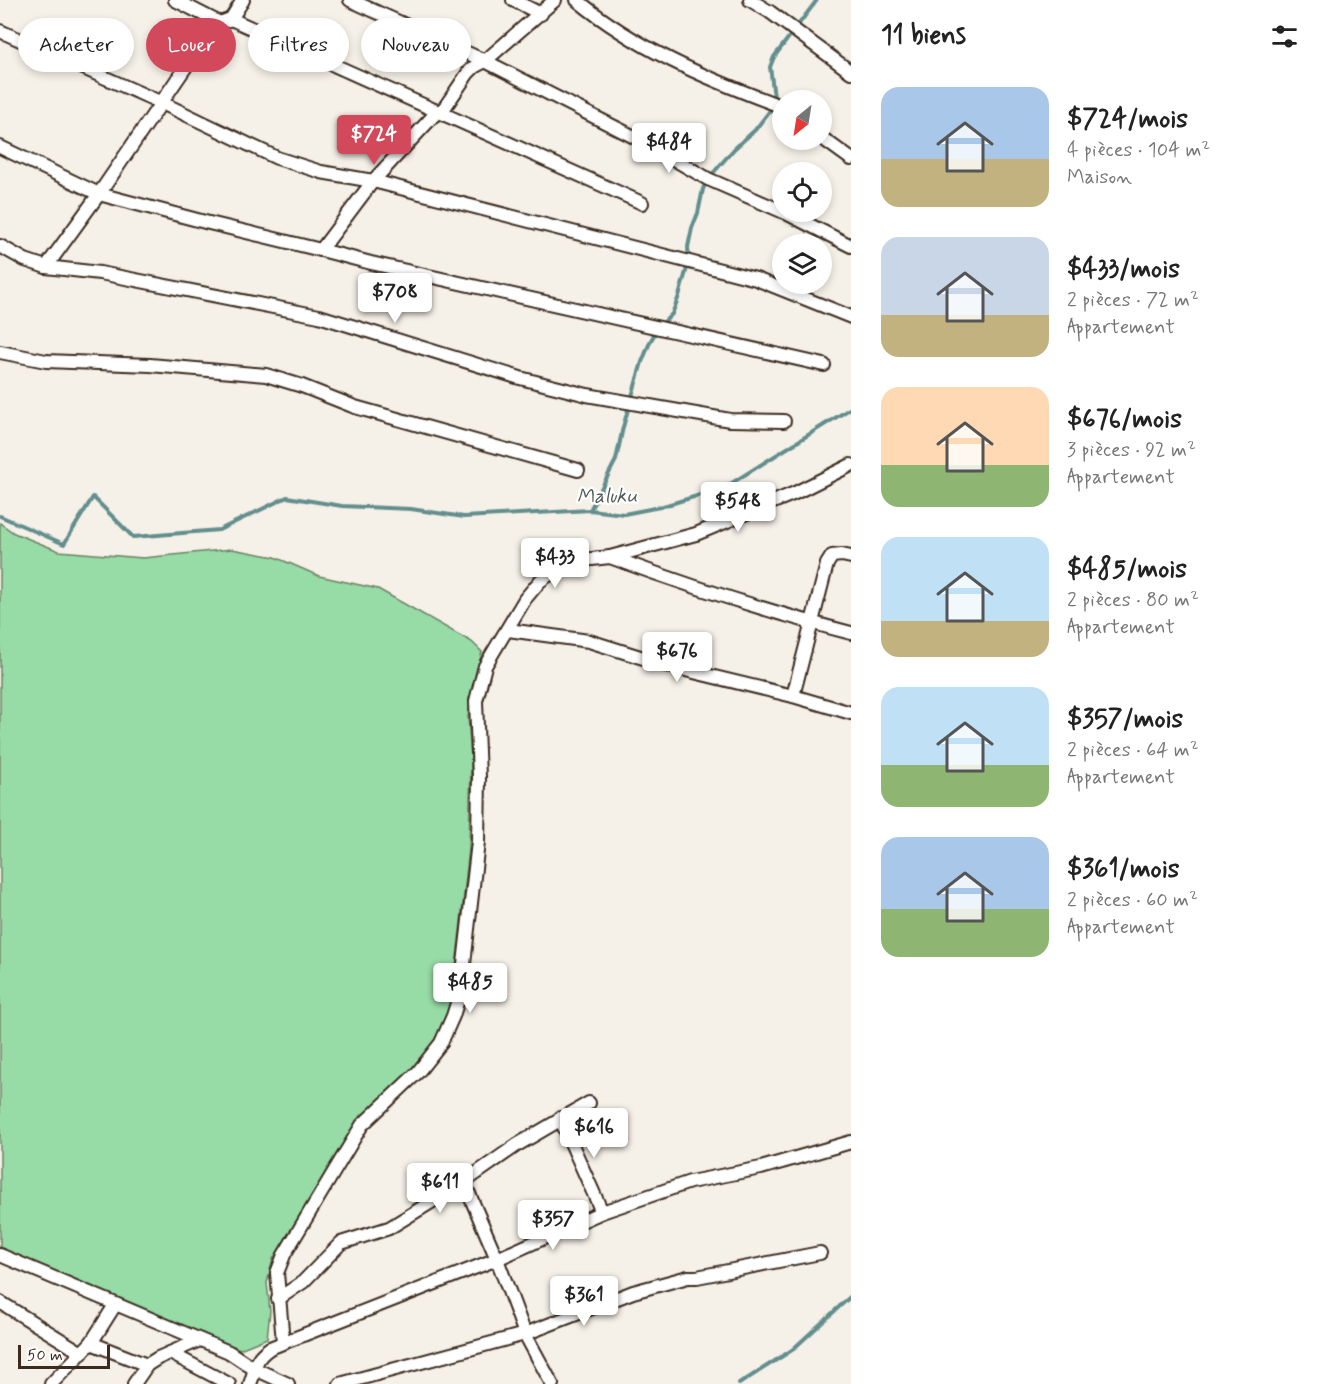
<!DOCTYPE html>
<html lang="fr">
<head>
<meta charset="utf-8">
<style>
	body { margin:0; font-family:Mynerve,sans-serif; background:#f2f2f2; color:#222; height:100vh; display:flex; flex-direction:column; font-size:22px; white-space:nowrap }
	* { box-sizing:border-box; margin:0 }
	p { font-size:20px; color:#767676 }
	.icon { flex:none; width:33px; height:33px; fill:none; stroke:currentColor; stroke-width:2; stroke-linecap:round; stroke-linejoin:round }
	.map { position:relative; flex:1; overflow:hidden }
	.drawer { display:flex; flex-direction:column; background:#fff; width:480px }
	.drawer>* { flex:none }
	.guide { position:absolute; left:18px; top:18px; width:570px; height:54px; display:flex; gap:12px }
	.needle { width:39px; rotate:210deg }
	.buttons { position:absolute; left:772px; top:90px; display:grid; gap:12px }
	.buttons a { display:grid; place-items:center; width:60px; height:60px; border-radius:50%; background:#fff; box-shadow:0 3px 9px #0003; font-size:30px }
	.scale { position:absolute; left:18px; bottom:15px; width:92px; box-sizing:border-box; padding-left:6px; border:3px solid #3b2a1e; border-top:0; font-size:16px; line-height:21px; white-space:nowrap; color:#3b2a1e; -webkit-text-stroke:4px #fff; paint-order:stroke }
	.price { position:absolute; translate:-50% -51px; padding:0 14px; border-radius:6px; background:#fff; color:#222; font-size:20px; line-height:39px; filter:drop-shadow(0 2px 3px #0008) }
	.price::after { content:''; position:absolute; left:50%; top:36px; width:18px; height:14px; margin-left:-9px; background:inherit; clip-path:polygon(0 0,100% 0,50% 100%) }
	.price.on { background:#d1495b; color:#fff }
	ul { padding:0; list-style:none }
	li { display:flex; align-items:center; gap:18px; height:150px; padding:0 30px }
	li span { display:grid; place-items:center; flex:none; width:168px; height:120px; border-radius:18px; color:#555 }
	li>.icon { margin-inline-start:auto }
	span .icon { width:72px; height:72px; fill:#fffc; stroke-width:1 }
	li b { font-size:26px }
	h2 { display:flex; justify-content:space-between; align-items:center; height:72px; padding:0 30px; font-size:26px }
	.chip { padding:0 21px; border-radius:27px; background:#fff; box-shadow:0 3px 9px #0003; font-size:21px; line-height:54px }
	.chip.on { background:#d1495b; color:#fff }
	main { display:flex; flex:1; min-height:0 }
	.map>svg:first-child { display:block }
	.green { fill:#97dba7; stroke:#698262; stroke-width:1.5 }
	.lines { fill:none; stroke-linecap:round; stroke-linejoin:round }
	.stream { stroke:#648e8e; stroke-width:4 }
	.minor-casing { stroke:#3b2a1e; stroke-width:16 }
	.minor { stroke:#fff; stroke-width:12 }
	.labels { text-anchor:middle; stroke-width:4.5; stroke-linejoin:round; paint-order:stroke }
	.water-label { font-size:20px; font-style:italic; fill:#505c56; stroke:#fff }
</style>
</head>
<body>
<main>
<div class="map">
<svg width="851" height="1384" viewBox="0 0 851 1384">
	<rect width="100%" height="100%" fill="#f6f1e8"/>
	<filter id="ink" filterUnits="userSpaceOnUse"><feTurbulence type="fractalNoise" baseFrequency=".0167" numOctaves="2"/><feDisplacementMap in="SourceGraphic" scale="12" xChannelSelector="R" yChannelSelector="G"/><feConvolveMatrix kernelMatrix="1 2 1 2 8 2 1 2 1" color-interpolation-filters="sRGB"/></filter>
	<g filter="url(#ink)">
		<polygon class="green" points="0,523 14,533 59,551 143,558 232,549 275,557 319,576 378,589 472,642 482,652 471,694 468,717 471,758 469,848 452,1004 445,1022 431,1046 409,1073 359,1121 273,1259 267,1283 270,1311 267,1338 240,1349 56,1275 0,1250"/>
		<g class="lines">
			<g class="stream">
				<polyline points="590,510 616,460 623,427 642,362 650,342 658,328 672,314 679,296 689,261 688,247 692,228 698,213 703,189 708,179 734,149 755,130 775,104 770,67 774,57 817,0"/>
				<polyline points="0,516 64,544 93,497 133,537 219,530 287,497 342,506 411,509 464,517 590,510 624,514 660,507 724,488 851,408"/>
				<polyline points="739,1384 792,1350 851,1296"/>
			</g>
			<g class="minor-casing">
				<g id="minor">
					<polyline points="175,0 220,23"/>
					<polyline points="350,0 485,61 646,143 708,179 786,213 851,246"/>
					<polyline points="513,0 541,14"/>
					<path d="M577 0C635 48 705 78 775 104L783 110"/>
					<polyline points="750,0 770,12 851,72"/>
					<polyline points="231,19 642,203"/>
					<polyline points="0,31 162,103 277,158 321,172 373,181 756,279 851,317"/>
					<polyline points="822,138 851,159"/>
					<polyline points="0,147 99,194 205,222 321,250 371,263 824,365"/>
					<polyline points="0,246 25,260 46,267 100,273 319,316 520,378 587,395 730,420 784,421"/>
					<polyline points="321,250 373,181 437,112 443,110 468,73 474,67 485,61 555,0"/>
					<polyline points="46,267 99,194 189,62 220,23 231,19 243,0"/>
					<polyline points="0,352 46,361 150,365 266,375 302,386 355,407 578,470"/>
					<path d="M610 557C689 586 769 612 851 633"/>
					<polyline points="508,630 589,641 669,666 793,696 851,713"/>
					<polyline points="793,696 827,564 832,556 842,555 851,557"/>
					<polyline points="560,1118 602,1212"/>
					<polyline points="464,1182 497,1259 525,1334 552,1384"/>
					<polyline points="0,1255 229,1352 253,1368 288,1384"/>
					<polyline points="278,1299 303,1282 341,1243 389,1228 464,1182 517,1145 589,1103"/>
					<polyline points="0,1302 82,1353"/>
					<polyline points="283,1342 277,1273 284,1255 362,1125 418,1072 441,1043 453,1016 461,990 478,842 479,777 476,701 485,666 525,599 540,581 559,568 583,560 610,557 696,534 795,493 851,465"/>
					<polyline points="91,1343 147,1365 158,1358 200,1340"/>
					<polyline points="170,1353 229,1384"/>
					<polyline points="51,1384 91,1343 115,1305"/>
					<polyline points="134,1384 147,1365"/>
					<path d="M250 1384C257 1368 252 1360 270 1348L497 1259 602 1212 690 1182 761 1168 851 1142"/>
					<polyline points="340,1384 525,1334 633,1292 688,1277 697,1277 820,1253"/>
				</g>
			</g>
			<use href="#minor" class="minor"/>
		</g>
	</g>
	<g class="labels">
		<g class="water-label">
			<text transform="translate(607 495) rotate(-1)" y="7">Maluku</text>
		</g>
	</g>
</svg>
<div class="buttons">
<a><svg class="needle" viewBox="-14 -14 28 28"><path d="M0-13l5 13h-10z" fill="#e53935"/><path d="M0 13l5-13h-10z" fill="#767676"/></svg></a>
<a><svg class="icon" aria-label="locate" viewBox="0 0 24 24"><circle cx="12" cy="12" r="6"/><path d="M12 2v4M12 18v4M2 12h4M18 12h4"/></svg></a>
<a><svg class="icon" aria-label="layers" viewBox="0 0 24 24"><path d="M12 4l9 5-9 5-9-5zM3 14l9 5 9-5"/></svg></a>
</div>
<div class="scale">50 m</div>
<b class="price on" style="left:374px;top:166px">$724</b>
<b class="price" style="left:669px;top:174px">$484</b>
<b class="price" style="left:395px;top:324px">$708</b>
<b class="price" style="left:738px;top:533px">$548</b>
<b class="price" style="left:555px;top:589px">$433</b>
<b class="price" style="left:677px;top:683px">$676</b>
<b class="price" style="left:470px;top:1014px">$485</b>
<b class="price" style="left:594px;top:1159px">$616</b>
<b class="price" style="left:440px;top:1214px">$611</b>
<b class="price" style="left:553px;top:1251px">$357</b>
<b class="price" style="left:584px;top:1327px">$361</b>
<div class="guide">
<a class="chip">Acheter</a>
<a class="chip on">Louer</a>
<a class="chip">Filtres</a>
<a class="chip">Nouveau</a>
</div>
</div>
<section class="drawer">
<h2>11 biens<svg class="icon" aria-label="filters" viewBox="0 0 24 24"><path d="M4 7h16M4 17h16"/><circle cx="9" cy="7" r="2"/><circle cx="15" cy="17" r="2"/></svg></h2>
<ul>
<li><span style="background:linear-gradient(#a9c7e8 60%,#c2b280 0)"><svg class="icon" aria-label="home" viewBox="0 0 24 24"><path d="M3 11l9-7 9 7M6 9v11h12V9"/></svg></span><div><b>$724/mois</b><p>4 pièces · 104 m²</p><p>Maison</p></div></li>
<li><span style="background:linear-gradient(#c9d6e8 65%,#c2b280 0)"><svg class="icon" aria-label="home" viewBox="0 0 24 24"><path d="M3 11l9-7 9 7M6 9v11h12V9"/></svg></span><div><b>$433/mois</b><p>2 pièces · 72 m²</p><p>Appartement</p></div></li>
<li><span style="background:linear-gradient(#ffd9b3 65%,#8fb573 0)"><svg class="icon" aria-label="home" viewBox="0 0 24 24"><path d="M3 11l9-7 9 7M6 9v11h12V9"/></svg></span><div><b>$676/mois</b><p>3 pièces · 92 m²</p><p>Appartement</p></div></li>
<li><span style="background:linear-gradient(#bfe0f5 70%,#c2b280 0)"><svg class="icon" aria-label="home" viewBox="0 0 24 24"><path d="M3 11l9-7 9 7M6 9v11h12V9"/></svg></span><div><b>$485/mois</b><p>2 pièces · 80 m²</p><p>Appartement</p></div></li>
<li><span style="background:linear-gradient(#bfe0f5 65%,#8fb573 0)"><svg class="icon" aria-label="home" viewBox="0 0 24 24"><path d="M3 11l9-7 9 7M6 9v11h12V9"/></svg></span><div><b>$357/mois</b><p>2 pièces · 64 m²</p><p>Appartement</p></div></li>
<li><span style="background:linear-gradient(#a9c7e8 60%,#8fb573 0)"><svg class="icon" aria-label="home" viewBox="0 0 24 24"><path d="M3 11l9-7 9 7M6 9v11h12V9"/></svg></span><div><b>$361/mois</b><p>2 pièces · 60 m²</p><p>Appartement</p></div></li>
</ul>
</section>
</main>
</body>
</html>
